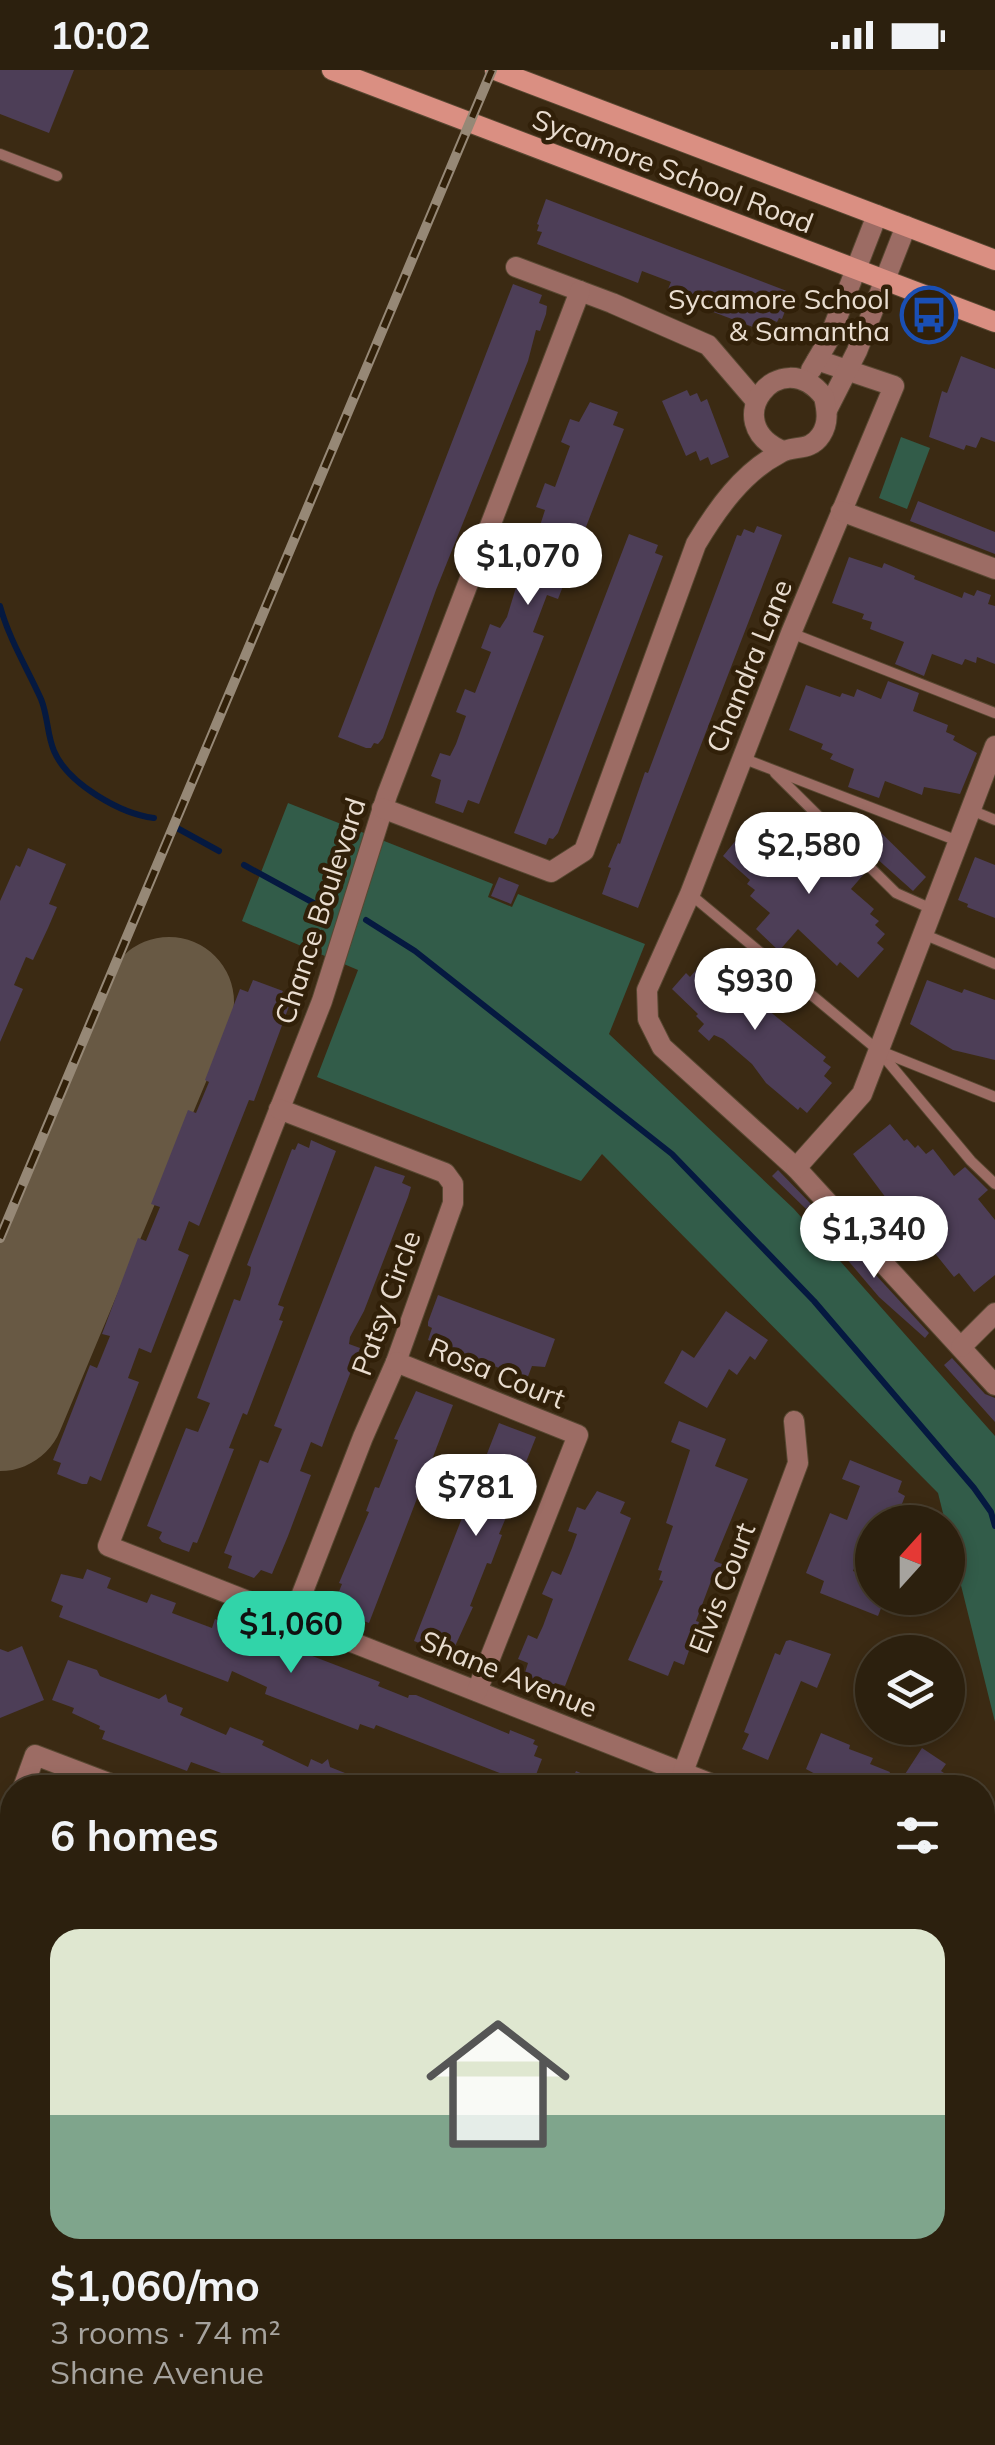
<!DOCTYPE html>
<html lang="en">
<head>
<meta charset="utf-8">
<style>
	body { margin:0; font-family:Mulish,sans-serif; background:#342817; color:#f1f3f6; height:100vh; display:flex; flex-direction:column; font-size:38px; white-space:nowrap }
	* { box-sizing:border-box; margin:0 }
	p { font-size:32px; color:#a6a39e }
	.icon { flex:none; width:55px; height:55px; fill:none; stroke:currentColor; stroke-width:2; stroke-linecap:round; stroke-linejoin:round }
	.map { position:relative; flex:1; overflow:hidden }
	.details { position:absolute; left:0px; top:1705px; width:995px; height:670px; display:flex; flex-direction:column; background:#2c200e; border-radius:40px 40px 0 0; box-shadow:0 5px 15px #0003,0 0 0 2px #483e2e }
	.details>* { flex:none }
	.needle { width:65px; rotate:21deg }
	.tools { position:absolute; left:855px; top:1435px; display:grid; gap:20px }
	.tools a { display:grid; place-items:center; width:110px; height:110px; border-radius:50%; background:#2c200e; box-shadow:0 5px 15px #0003,0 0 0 2px #483e2e; font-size:50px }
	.price { position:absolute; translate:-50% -85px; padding:0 22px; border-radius:35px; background:#fff; color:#222; font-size:32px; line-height:65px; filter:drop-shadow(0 2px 5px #0008) }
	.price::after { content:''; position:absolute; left:50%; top:60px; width:30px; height:22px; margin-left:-15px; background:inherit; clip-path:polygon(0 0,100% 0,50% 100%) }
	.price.active { background:#31d4a9; color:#111 }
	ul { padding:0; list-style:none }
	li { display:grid; align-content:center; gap:20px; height:530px; padding:0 50px }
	li span { display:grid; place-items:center; height:310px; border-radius:30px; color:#555 }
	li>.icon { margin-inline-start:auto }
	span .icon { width:180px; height:180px; fill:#fffc; stroke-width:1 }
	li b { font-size:42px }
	h2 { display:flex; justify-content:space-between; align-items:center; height:120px; padding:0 50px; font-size:42px }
	.status { display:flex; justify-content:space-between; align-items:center; height:70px; padding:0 50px; background:#2c200e; direction:ltr }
	.status svg { height:28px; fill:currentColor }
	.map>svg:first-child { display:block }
	.green { fill:#325c49 }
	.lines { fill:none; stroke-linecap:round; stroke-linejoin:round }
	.stream { stroke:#051940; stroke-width:6 }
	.runway { stroke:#685944; stroke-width:130 }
	.building { fill:#4d3e57 }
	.lane-casing { stroke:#574731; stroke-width:12 }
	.street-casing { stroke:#574731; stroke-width:22 }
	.secondary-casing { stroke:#574731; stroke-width:22 }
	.lane { stroke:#9c6c64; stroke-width:10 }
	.street { stroke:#9c6c64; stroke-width:20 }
	.secondary { stroke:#da8f82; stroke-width:20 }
	.rail-casing { stroke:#968876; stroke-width:10 }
	.rail { stroke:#312009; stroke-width:6; stroke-dasharray:19; stroke-linecap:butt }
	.labels { text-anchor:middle; stroke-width:9; stroke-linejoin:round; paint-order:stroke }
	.street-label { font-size:28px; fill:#e9ddd0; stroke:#312009 }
	.poi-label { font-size:28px; fill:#e9ddd0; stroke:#312009; text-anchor:end }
</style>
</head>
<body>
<div class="status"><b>10:02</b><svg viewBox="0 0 49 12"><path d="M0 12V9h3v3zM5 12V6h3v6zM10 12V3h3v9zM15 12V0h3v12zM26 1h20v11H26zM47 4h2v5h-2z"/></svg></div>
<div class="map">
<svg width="995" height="2375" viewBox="0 0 995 2375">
	<rect width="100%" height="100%" fill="#3b2a13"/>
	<g class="green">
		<polygon points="901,367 930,378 907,439 879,428"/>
		<polygon points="288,733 493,814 488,827 512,837 518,824 645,874 609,964 794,1139 995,1366 995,1652 938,1423 602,1084 581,1111 317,1007 358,900 242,851"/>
	</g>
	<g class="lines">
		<g class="stream">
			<path d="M0 536C9 569 27 598 41 629 48 646 47 665 54 681 68 714 121 744 154 748"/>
			<polyline points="177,758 219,781"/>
			<polyline points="244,795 321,837"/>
			<polyline points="366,850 415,881 672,1084 814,1231 974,1418 991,1442 995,1456"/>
		</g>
		<polyline class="runway" points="0,1336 169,932"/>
	</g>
	<g class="building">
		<polygon points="0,0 74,0 49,63 0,44"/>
		<polygon points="546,129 792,223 782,249 779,248 777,252 770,249 766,262 666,224 671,212 642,201 638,213 537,174 542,162 537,161 539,155 537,154"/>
		<polygon points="513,214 542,225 539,233 547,236 546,244 540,261 536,260 528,291 436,520 383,668 378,674 374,673 371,678 366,678 338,667"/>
		<polygon points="961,286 995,299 995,372 981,367 976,378 966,375 964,380 929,367 942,321 947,323"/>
		<polygon points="687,320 690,326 697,323 701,332 707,329 729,387 711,395 708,387 700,391 696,381 686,386 662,331"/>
		<polygon points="590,332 618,342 613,355 624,359 558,529 547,525 533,562 544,566 479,734 468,730 463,743 435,733 441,710 431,706 440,683 450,686 456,674 466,646 456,642 465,619 475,623 491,582 481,578 490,554 500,558 507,547 520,504 511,501 520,477 529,481 536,468 545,440 536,437 545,413 555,417 570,376 561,372 570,349 579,352"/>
		<polygon points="918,431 995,462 995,484 910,451"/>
		<polygon points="757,456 782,465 638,838 602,824 611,798 608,797 618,773 620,774 645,702 648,703 737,465 741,466 744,459 754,463"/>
		<polygon points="629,464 658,475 655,483 663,486 558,763 553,769 549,768 546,775 543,774 514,763"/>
		<polygon points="849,487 882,498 884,493 915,506 914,509 962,528 964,522 974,526 977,520 991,525 988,534 995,536 995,594 977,587 976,593 965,589 962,595 932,584 924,606 895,594 904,572 870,559 872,552 862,549 864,544 832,533"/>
		<polygon points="888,611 919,623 913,641 948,655 946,662 955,666 953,670 977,683 960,724 924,717 922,725 885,711 879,728 848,717 854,699 830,689 833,684 821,679 823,674 789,660 806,615 840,627 842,623 854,627 857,619 881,629"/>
		<polygon points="862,744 926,807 913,821 846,761"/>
		<polygon points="760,753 773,765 775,763 795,776 800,770 816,784 828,772 834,773 864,804 851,819 874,839 870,844 879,851 875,855 885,864 877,873 884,879 858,908 840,892 837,896 798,859 779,881 756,859 770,843 750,826 755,820 747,814 750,810 723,786 737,769 742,774"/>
		<polygon points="28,778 66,794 49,834 57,837 48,858 33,890 26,887 14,915 23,919 0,972 0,831 16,795 20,797"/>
		<polygon points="975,787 995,795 995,848 967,837 968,834 958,830"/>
		<polygon points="499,807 519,815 511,834 491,826"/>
		<polygon points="709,885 764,926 760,931 768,940 826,987 823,991 831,997 824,1006 832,1013 807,1043 800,1037 798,1040 766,1013 752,994 723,969 714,965 709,971 698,961 704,954 696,946 698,944 672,919 686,903 690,907"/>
		<polygon points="253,910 283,921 280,927 291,931 254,1031 249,1030 199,1156 189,1151 178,1180 189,1185 151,1283 139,1278 128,1308 139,1312 101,1411 90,1406 87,1414 82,1414 57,1404 61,1393 53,1390 90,1295 97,1298 110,1266 102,1264 138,1168 146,1171 160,1137 151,1134 188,1040 196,1043 209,1012 205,1010 240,919 248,922"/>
		<polygon points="927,910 962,923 964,919 995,930 995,990 953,980 910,954"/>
		<polygon points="890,1054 904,1071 907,1069 915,1078 918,1075 926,1084 933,1079 954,1106 965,1097 988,1120 978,1129 995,1150 995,1205 974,1222 959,1203 954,1207 901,1141 898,1144 853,1084"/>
		<polygon points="311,1070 336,1081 278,1235 284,1237 279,1250 283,1251 247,1345 243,1343 229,1378 234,1379 204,1456 197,1473 193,1472 189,1482 162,1472 159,1468 162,1462 147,1456 186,1358 198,1362 210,1333 197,1328 234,1229 240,1231 250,1204 251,1197 247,1195 292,1079 295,1080 298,1073 309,1078"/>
		<polygon points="375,1096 405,1106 402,1113 411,1117 408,1127 364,1241 350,1267 349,1274 360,1278 330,1355 322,1377 311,1372 300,1401 311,1405 288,1466 272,1504 261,1500 254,1508 228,1498 232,1486 224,1483 260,1390 268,1393 282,1359 274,1356"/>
		<polygon points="778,1100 811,1134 806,1139 772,1106"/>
		<polygon points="830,1155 929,1263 925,1268 879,1227 823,1161"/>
		<polygon points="438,1225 555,1269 545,1297 532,1296 527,1309 428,1270 432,1258 428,1256 428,1252"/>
		<polygon points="726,1241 768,1270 755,1290 750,1286 737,1305 729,1299 707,1338 664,1313 682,1280 694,1288"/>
		<polygon points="952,1288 985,1324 995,1328 995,1352 944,1295"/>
		<polygon points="416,1321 453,1335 369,1553 332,1539 342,1514 339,1513 369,1442 366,1441 375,1417 379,1418 398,1370 394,1369"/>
		<polygon points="679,1351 726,1369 715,1396 748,1409 714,1491 722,1494 715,1513 711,1511 696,1551 699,1552 684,1595 674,1591 668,1606 628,1590 663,1511 659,1510 662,1501 658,1500 673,1456 666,1453 690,1380 671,1372"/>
		<polygon points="499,1353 536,1367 526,1392 529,1393 499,1464 502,1465 491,1494 487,1493 470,1536 473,1537 451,1585 414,1571"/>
		<polygon points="850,1390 902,1411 898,1422 905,1426 895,1452 871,1452 853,1501 872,1509 872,1528 885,1528 878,1546 820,1523 824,1511 806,1503 830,1443 847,1450 860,1416 842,1409"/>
		<polygon points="597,1421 625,1432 620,1443 631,1448 565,1616 555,1613 550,1626 521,1615 528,1593 518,1589 528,1565 537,1569 543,1556 553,1529 542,1524 552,1501 561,1505 572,1478 577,1464 568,1461 577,1437 585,1440"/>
		<polygon points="87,1499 111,1508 107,1518 147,1533 151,1524 176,1533 172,1543 212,1558 215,1549 239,1558 235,1568 276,1586 281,1574 380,1612 378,1616 408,1628 409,1625 416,1625 509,1664 510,1660 535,1670 533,1674 538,1676 534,1686 542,1689 534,1710 530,1709 528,1714 376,1655 374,1659 360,1654 358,1660 265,1624 267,1617 232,1601 228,1612 59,1547 63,1536 51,1531 61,1504 83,1509"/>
		<polygon points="790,1570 831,1584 817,1618 801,1611 768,1690 742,1679 749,1664 744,1662 775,1583 780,1585 786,1571"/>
		<polygon points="22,1576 44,1630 0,1648 0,1579 8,1582"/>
		<polygon points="68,1590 97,1600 100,1606 159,1629 166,1624 168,1632 183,1638 180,1645 226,1665 230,1657 264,1671 262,1675 308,1697 311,1689 322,1694 328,1689 330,1697 345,1703 339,1718 224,1718 227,1709 223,1707 224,1704 191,1692 187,1701 102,1669 105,1661 99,1659 100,1656 72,1643 74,1638 52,1630"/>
		<polygon points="821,1663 850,1675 849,1679 873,1688 870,1694 890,1702 884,1718 841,1718 806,1699"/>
		<polygon points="922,1678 946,1694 941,1701 950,1707 943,1718 896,1718"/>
		<polygon points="576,1701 614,1718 569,1718"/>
	</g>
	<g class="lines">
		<g class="lane-casing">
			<g id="lane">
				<polyline points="0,84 57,106"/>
				<polyline points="791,563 995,643"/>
				<polyline points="742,688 958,771"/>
				<polyline points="775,703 896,823 932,839"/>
				<polyline points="971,740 995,750"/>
				<polyline points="690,824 879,981 971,1091 995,1114"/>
				<polyline points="923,864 995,894"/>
				<polyline points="880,981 995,1027"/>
				<polyline points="0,2057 12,2062"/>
				<polyline points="74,2362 105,2375"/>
				<polyline points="784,2362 816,2375"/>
			</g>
		</g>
		<g class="street-casing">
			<g id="street">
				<polyline points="516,197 612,233 708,275 756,331"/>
				<polyline points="580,221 387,725 322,931 108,1476 722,1718"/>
				<polyline points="817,290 894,316 791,563 690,824 647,920 648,949 662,977 796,1098 995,1315"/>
				<polyline points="811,300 828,271 877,145"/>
				<polyline points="827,340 857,281 906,156"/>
				<polyline points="841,441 995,499"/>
				<path d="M382 738 551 802 584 781 696 474C717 439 743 402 780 383 794 375 810 382 821 365 829 353 827 340 824 327 780 271 716 353 783 381"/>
				<polyline points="279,1039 445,1103 453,1114 453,1133 396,1292 363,1367 293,1547"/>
				<polyline points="796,1098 862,1024 995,676"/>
				<polyline points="961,1277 995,1243"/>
				<polyline points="396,1292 578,1365 477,1621"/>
				<polyline points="683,1702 798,1393 794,1351"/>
				<polyline points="23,1718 35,1685 122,1718"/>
				<polyline points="0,1776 12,1744"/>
				<polyline points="0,1903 12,1908"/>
				<polyline points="982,2061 995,2089"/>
				<polyline points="982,2130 995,2119"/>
			</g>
		</g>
		<g class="secondary-casing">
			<g id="secondary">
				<polyline points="332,0 995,252"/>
				<polyline points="495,0 995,190"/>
			</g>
		</g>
		<use href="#lane" class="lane"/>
		<use href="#street" class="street"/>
		<use href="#secondary" class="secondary"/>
		<g class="rail-casing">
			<polyline id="rail" points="0,1168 492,0"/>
		</g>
		<use href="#rail" class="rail"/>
	</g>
	<defs>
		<g id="bus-ring" transform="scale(2.875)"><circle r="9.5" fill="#312009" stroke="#1a4fb4" stroke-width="1.5"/><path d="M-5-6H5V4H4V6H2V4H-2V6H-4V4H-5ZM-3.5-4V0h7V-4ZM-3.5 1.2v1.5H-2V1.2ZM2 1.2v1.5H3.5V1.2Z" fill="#1a4fb4"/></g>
	</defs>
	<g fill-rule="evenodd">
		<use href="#bus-ring" x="929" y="245"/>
	</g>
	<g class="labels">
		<g class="street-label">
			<text transform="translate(673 101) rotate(21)" y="10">Sycamore School Road</text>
			<text transform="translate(749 596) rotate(-68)" y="10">Chandra Lane</text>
			<text transform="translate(320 841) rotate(-72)" y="10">Chance Boulevard</text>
			<text transform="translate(386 1233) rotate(-70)" y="10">Patsy Circle</text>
			<text transform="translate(497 1303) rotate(22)" y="10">Rosa Court</text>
			<text transform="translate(722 1518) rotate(-69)" y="10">Elvis Court</text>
			<text transform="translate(509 1604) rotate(22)" y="10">Shane Avenue</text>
		</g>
		<g class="poi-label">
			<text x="890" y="239">Sycamore School<tspan x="890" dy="32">&amp; Samantha</tspan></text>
		</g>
	</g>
</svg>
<div class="tools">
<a><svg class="needle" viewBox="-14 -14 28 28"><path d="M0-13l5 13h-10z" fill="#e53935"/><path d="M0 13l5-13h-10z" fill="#a6a39e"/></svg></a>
<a><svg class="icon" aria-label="layers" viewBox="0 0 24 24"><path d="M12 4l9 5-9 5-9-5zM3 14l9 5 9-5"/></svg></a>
</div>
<b class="price" style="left:528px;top:538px">$1,070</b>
<b class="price" style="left:809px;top:827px">$2,580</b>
<b class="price" style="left:755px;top:963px">$930</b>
<b class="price" style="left:874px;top:1211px">$1,340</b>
<b class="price" style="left:476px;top:1469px">$781</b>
<b class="price active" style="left:291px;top:1606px">$1,060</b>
<section class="details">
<h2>6 homes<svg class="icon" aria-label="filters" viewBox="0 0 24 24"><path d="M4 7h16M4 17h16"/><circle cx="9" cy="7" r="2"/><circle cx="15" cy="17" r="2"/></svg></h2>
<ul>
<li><span style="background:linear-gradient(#dfe7d0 60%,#7fa58c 0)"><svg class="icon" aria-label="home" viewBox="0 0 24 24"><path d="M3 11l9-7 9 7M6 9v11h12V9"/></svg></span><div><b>$1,060/mo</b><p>3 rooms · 74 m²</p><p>Shane Avenue</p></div></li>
</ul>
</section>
</div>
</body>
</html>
